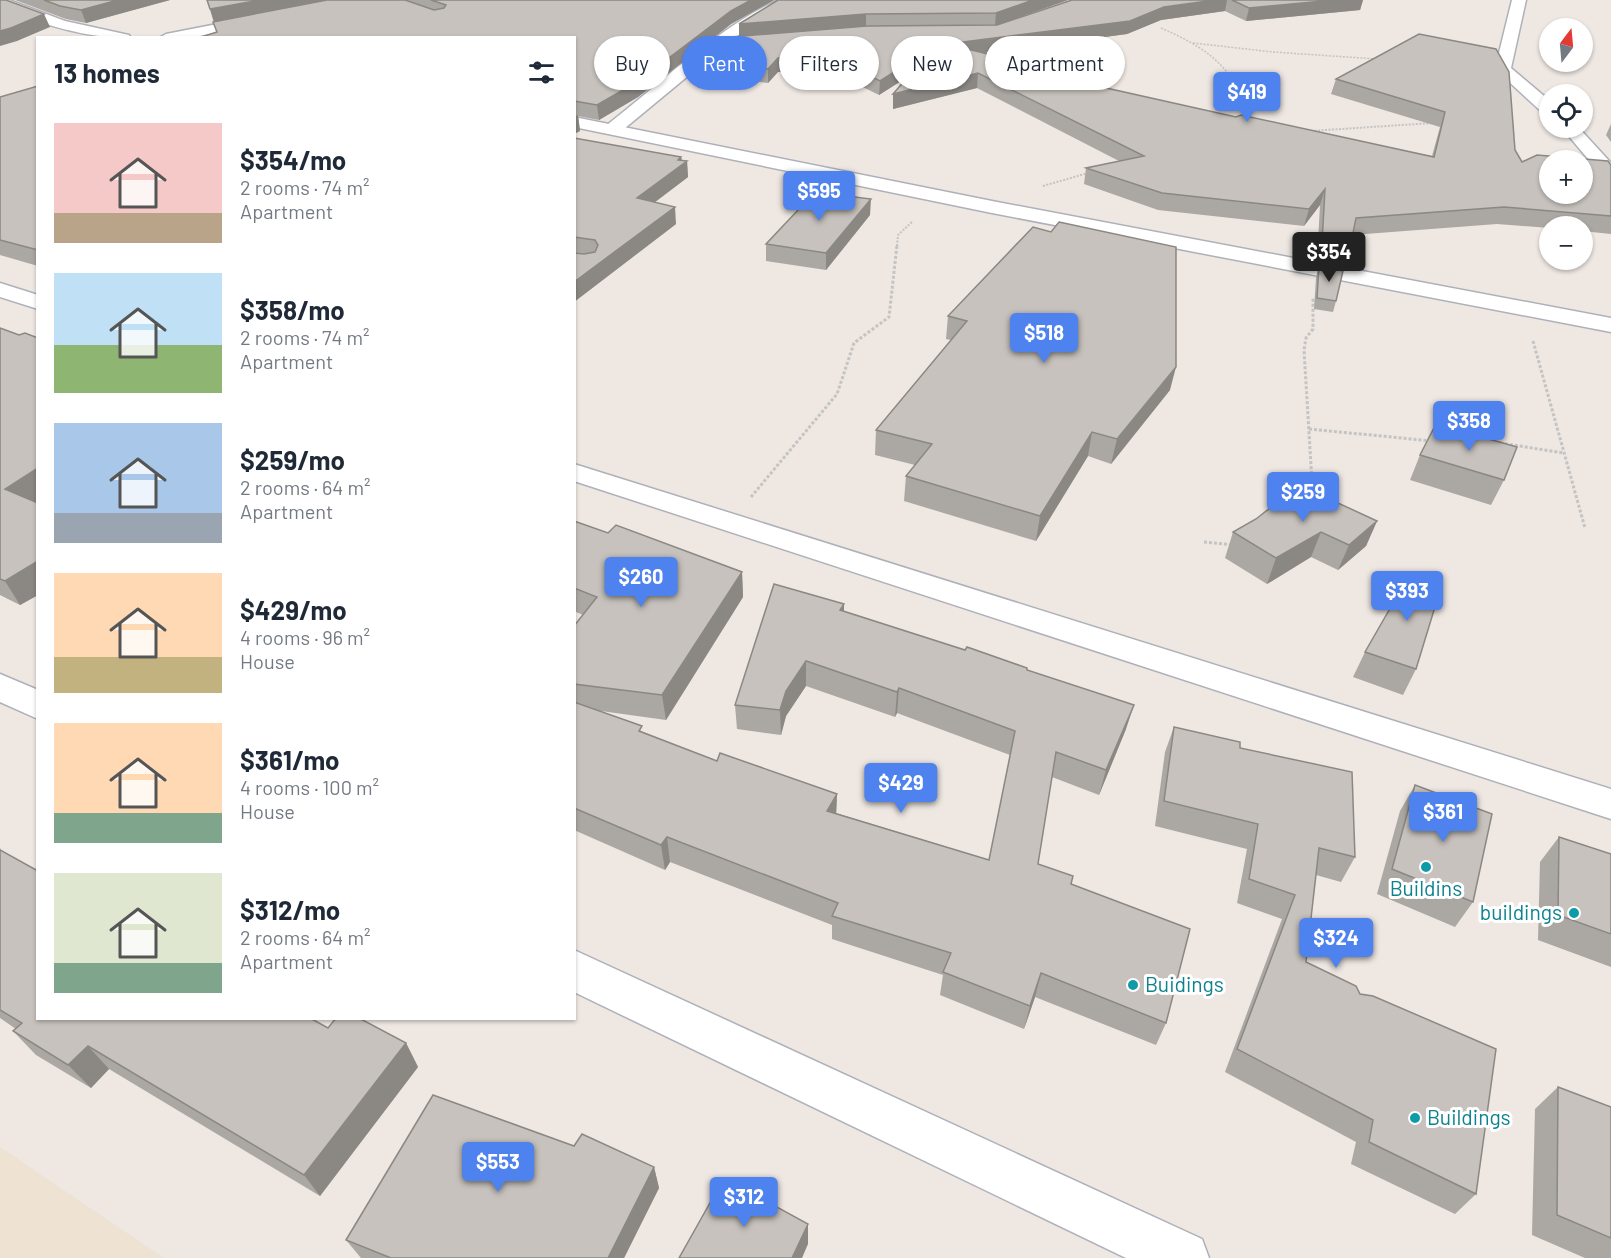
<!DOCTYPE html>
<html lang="en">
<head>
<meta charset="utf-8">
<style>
	body { margin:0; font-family:Barlow,sans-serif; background:#f6f6f7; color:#1f2937; height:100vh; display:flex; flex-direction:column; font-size:22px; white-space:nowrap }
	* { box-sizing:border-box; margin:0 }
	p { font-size:20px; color:#747a83 }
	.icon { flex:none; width:33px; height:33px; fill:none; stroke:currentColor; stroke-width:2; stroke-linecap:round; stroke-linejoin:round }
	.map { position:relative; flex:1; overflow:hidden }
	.details { position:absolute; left:36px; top:36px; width:540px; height:984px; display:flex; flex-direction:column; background:#fff; border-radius:0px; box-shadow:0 2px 4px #0004 }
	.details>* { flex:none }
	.top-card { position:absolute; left:594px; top:36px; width:570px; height:54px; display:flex; gap:12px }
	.needle { width:39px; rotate:16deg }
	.fabs { position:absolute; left:1539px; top:18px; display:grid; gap:12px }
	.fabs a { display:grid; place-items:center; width:54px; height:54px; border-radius:50%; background:#fff; box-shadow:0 2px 4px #0004; font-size:30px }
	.price { position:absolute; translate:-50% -51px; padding:0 14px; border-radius:6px; background:#4e82ef; color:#fff; font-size:20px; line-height:39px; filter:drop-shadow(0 2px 3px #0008) }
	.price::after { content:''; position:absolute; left:50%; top:36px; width:18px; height:14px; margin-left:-9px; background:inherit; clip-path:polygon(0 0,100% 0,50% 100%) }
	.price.current { background:#222; color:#fff }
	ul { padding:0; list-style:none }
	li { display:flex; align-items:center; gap:18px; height:150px; padding:0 18px }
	li span { display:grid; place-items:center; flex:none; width:168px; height:120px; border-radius:0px; color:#555 }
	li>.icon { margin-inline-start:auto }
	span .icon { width:72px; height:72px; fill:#fffc; stroke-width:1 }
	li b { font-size:26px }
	h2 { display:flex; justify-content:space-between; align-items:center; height:72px; padding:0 18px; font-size:26px }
	.tag { padding:0 21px; border-radius:27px; background:#fff; box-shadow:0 2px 4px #0004; font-size:21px; line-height:54px }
	.tag.current { background:#4e82ef; color:#fff }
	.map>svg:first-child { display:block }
	.education { fill:#eee2d3 }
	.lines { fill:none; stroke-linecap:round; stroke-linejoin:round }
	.street-casing { stroke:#aeb1b9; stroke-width:3 }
	.secondary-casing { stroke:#aeb1b9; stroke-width:3 }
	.path-far2 { stroke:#c4c4c4; stroke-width:1.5; stroke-dasharray:2 1.5; stroke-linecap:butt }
	.path-far1 { stroke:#c4c4c4; stroke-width:2; stroke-dasharray:2 1.5; stroke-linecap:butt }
	.path { stroke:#c4c4c4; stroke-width:3; stroke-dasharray:3 2; stroke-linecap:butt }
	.street { fill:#fff; fill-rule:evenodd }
	.secondary { fill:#fff; fill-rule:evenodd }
	.wall { fill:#aba7a3 }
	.shaded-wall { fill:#8b8884 }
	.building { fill:#c7c2bd; stroke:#8b8884; stroke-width:1.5; fill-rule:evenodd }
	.culture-dot { fill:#0f9aa8; stroke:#fff; stroke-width:2 }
	.labels { text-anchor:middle; stroke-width:6; stroke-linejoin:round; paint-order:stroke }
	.near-culture-label { font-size:21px; fill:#0d838f; stroke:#fff; text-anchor:start }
</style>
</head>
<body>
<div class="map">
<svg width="1611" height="1258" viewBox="0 0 1611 1258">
	<rect width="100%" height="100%" fill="#eee7e2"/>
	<polygon class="education" points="0,1147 164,1258 0,1258"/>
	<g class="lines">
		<g class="street-casing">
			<g id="street">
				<path d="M778 0H796L764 17 729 42 619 133H607L604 129 607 125C661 83 716 29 778 0Z"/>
				<polygon points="1512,0 1526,0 1511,68 1550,101 1550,115 1544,114 1495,69"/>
				<polygon points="258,16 265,20 263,23 190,38 159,38 166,34"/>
				<polygon points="1562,128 1579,128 1611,163 1611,180 1604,178"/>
				<polygon points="0,283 38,295 38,309 0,297"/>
				<polygon points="574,464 1611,789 1611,819 574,481"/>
				<polygon points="0,674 38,690 38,719 0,702"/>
				<polygon points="574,950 1202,1239 1209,1258 1126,1258 574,992"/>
			</g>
		</g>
		<g class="secondary-casing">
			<g id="secondary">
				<path d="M0 0H9L65 21 129 35 131 38C85 38 42 25 0 6Z"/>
				<polygon points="574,117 992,201 1611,318 1611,332 992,213 574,127"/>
			</g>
		</g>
		<g class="path-far2">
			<path d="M1161 28C1198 44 1236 65 1243 109"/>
			<polyline points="1193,43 1273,52 1377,59"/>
		</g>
		<g class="path-far1">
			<polyline points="1243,108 1245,121"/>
			<polyline points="1311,131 1432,123"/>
			<polyline points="1043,186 1088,173"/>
			<polyline points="897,246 898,235 913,221"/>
		</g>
		<g class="path">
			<polyline points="1533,341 1585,528"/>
			<polyline points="1309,429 1432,441"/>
			<polyline points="1500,443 1564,453"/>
			<polyline points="1303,490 1312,482 1304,350 1306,338 1313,329 1313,297"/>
			<polyline points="751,497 837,394 854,343 889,317 897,245"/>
			<polyline points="1204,542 1234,545"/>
		</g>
		<use href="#street" class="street"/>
		<use href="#secondary" class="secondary"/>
	</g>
	<g class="wall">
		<polygon points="15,0 170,0 86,23 66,19"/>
		<polygon points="207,0 774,0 731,24 638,97 599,120 578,116 580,131 574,134 574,38 217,32"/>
		<polygon points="778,0 1068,0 997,25 1072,0 1363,0 1360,10 1246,21 1225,11 1161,20 1127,34 984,53 1027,70 1236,117 1432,156 1440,127 1331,94 1336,79 1419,34 1515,150 1522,162 1611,165 1611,234 1582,231 1582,226 1550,226 1550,228 1497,224 1352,235 1350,248 1343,265 1317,260 1320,205 1304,226 1158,210 1084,184 1086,168 1119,161 977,88 893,109 909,76 879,95 822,67 778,72 768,83 692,75 691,61 739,37 739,24"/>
		<polygon points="38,86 38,266 0,255 0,97"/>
		<polygon points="1611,124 1611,142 1606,135"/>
		<polygon points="574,138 681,157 682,160 687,161 688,177 655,202 676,224 574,302"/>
		<polygon points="870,215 826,270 766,261 766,244"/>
		<polygon points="1033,227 1170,390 1111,464 1088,456 1036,541 904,501 906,476 915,465 875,455 876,430 951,340 946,339 948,316"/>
		<polygon points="1319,266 1336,301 1333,312 1314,309 1316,278"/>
		<polygon points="0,328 19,335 38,338 38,500 34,502 38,503 38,595 20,605 0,595"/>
		<polygon points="1420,455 1504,480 1491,505 1410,480"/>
		<polygon points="574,521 608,533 742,572 743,597 666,720 601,711 643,732 717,761 837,794 836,813 989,860 1010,755 897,713 895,717 806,686 786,716 781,735 737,729 735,705 844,611 965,650 1027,668 1027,670 1126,729 1099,795 1052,777 1038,864 1071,884 1166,1023 1156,1045 1035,997 1024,1029 940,995 943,975 832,939 832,925 670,862 665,870 574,830 574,626 583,615 574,611"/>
		<polygon points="1377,521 1366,546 1338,570 1311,557 1267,584 1225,558 1233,532"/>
		<polygon points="1365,652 1416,669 1403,695 1353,677"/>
		<polygon points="1174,727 1240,748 1355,857 1341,882 1316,875 1306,962 1360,994 1476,1194 1455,1214 1351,1164 1356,1142 1225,1072 1282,919 1237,903 1247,849 1155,826 1165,752"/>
		<polygon points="1415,785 1473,902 1455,927 1377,894 1400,811"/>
		<polygon points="1559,837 1611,854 1611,967 1538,940 1540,862"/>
		<polygon points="0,847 38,1018 328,1028 406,1043 418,1067 320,1196 109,1069 91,1088 36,1055 13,1031 16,1029 0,1018"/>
		<polygon points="1558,1087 1611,1107 1611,1258 1585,1258 1532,1235 1535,1109"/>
		<polygon points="574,1146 654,1167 659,1188 624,1258 361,1258 346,1240"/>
	</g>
	<g class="shaded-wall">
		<polygon points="118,0 170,0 86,23 81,10"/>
		<polygon points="261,0 331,0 214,22 210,9"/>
		<polygon points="751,0 774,0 731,24 638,97 599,120 597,105 731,11"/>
		<polygon points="1033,0 1068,0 995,26 996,13"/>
		<polygon points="1215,0 1227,0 1225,11 1161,20 1127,34 946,58 947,44 1164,7"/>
		<polygon points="1334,0 1363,0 1360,10 1246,21 1249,8"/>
		<polygon points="44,14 50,27 17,41 0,46 0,31"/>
		<polygon points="866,14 866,27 739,37 739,24"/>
		<polygon points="935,46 934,60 879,95 880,81"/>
		<polygon points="823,53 822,67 778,72 768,83 768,69 778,58"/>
		<polygon points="1028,64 1026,78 1012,67"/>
		<polygon points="978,73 977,88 893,109 893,94"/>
		<polygon points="578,115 580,131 574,134 574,117"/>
		<polygon points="681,157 682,165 687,161 688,177 638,215 637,198"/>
		<polygon points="1325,189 1320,205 1304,226 1309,209"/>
		<polygon points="871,199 870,215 826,270 826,253"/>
		<polygon points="675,207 676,224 574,302 574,282"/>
		<polygon points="1176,367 1170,390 1111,464 1117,439"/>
		<polygon points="1092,432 1088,456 1036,541 1040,516"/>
		<polygon points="38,468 38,500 19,512 5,489"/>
		<polygon points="1377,521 1366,546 1338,570 1349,545"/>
		<polygon points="1321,532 1311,557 1267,584 1276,558"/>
		<polygon points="38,561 38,595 20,605 5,581"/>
		<polygon points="742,572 743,597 666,720 662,695"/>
		<polygon points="844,604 844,628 840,610"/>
		<polygon points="806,661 806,686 786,716 781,735 780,710 786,691"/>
		<polygon points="899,688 897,713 895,717 897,692"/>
		<polygon points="1134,705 1126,729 1099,795 1106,770"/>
		<polygon points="837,794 836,819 827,811"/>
		<polygon points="667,837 670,862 665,870 661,845"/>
		<polygon points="1041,973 1035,997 1024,1029 1030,1006"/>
		<polygon points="406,1043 418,1067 320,1196 304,1175"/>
		<polygon points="88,1046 109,1069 91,1088 68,1065"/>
		<polygon points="654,1167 659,1188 624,1258 608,1258"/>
		<polygon points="808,1224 808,1244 802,1258 792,1258"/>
	</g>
	<g class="building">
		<polygon points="0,0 6,0 44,14 11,28 0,31"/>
		<polygon points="44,0 118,0 81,10 60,6"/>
		<polygon points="207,0 261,0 210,9"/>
		<polygon points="327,0 405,0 434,10 444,8 446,5 431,0 751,0 731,11 637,82 597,105 574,101 574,38 198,38 217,32 213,22"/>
		<polygon points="778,0 1033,0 996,13 866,14 739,24"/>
		<path d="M1072 0H1215L1164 7 1130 21 947 44 1028 64 1012 67 1236 117 1241 115 1434 157 1445 112 1336 79 1419 34 1496 49 1509 72 1515 150 1522 162 1537 155 1608 161 1611 165V216L1504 207 1356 218 1350 248 1322 243 1325 189 1309 209 1162 193 1086 168 1144 156 978 73 893 94 935 46 880 81 823 53 778 58 768 69 691 61 719 38 867 26 997 25ZM1550 160H1582V194H1550Z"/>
		<polygon points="1232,0 1334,0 1249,8"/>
		<polygon points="38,86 38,250 0,240 0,97"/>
		<polygon points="574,138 681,157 678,160 687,161 637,198 675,207 574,282 574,253 584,254 595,252 598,245 595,240 574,237"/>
		<polygon points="815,192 871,199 826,253 766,244"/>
		<polygon points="1059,222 1176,247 1176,367 1117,439 1092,432 1040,516 906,476 932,444 876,430 967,321 948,316 1033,227 1051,232"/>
		<polygon points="1319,266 1343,271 1336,301 1317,298"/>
		<polygon points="0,328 19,335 25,333 38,338 38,468 5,489 38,503 38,561 5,581 0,579"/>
		<polygon points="1436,424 1517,447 1504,480 1420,455"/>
		<polygon points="1299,485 1377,521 1349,545 1321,532 1276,558 1233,532 1256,519"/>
		<polygon points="574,521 608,533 616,525 742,572 662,695 574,684 574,626 597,597 574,588"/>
		<polygon points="1411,572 1442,584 1416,669 1365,652"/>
		<polygon points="774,584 844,604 840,610 965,650 967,647 1027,668 1027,670 1134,705 1106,770 1056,752 1038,864 1073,876 1071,884 1190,929 1166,1023 1041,973 1030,1006 943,972 951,953 832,916 838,903 667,837 661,845 574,808 574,702 642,726 639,731 717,761 720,753 837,794 827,811 989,860 1015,731 899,688 897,692 806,661 786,691 780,710 735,705"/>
		<polygon points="1174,727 1240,742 1240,748 1352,772 1355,857 1319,848 1306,962 1356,986 1360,994 1373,996 1496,1049 1476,1194 1369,1142 1373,1120 1237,1049 1295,895 1249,879 1258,824 1164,801"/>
		<polygon points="1415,785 1492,814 1473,902 1392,869"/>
		<polygon points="1559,837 1611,854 1611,934 1558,915"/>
		<polygon points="0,850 38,871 38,1018 310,1018 328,1028 336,1018 359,1018 406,1043 304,1175 88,1046 68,1065 13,1031 22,1023 0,1010"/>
		<polygon points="1558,1087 1611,1107 1611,1238 1557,1215"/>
		<polygon points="433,1095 574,1146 582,1134 654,1167 608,1258 391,1258 346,1240"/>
		<polygon points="724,1178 808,1224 792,1258 679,1258"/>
	</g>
	<g class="culture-dot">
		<circle cx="1426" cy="867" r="6"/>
		<circle cx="1574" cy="913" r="6"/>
		<circle cx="1133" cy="985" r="6"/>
		<circle cx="1415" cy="1118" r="6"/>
	</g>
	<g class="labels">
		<g class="near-culture-label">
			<text x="1426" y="896" text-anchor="middle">Buildins</text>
			<text x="1562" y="920" text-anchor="end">buildings</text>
			<text x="1145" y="992">Buidings</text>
			<text x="1427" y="1125">Buildings</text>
		</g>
	</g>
</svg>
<div class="fabs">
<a><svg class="needle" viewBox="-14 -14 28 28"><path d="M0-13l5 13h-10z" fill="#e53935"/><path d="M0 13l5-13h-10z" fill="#747a83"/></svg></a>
<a><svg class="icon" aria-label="locate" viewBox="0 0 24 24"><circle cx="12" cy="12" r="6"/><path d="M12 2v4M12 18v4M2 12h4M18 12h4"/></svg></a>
<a>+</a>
<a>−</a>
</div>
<b class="price" style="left:1247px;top:123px">$419</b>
<b class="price" style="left:819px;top:222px">$595</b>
<b class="price current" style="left:1329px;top:283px">$354</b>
<b class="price" style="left:1044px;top:364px">$518</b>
<b class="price" style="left:1469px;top:452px">$358</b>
<b class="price" style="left:1303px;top:523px">$259</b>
<b class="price" style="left:641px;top:608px">$260</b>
<b class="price" style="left:1407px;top:622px">$393</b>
<b class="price" style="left:901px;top:814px">$429</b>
<b class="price" style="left:1443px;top:843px">$361</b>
<b class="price" style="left:1336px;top:969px">$324</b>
<b class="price" style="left:498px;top:1193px">$553</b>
<b class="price" style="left:744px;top:1228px">$312</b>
<div class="top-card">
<a class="tag">Buy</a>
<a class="tag current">Rent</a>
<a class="tag">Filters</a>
<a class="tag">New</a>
<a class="tag">Apartment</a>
</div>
<section class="details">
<h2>13 homes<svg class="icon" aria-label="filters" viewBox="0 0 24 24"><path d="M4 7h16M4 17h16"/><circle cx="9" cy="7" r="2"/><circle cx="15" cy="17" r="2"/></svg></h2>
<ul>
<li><span style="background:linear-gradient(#f6c9c9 75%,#b9a48a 0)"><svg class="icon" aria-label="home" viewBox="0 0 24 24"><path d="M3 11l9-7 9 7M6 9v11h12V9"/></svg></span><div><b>$354/mo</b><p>2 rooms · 74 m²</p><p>Apartment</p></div></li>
<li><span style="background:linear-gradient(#bfe0f5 60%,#8fb573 0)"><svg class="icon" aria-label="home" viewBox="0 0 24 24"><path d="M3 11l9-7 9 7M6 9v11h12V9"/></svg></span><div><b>$358/mo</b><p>2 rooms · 74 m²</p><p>Apartment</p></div></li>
<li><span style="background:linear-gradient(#a9c7e8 75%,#9aa5b1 0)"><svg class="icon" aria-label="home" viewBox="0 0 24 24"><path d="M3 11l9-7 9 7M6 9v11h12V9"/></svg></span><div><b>$259/mo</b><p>2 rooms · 64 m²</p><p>Apartment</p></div></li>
<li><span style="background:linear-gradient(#ffd9b3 70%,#c2b280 0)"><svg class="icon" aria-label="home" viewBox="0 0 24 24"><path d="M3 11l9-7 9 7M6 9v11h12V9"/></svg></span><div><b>$429/mo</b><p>4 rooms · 96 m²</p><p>House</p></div></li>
<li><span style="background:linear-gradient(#ffd9b3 75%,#7fa58c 0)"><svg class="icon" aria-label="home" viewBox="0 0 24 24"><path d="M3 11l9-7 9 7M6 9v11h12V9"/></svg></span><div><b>$361/mo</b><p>4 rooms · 100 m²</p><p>House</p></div></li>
<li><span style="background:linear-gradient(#dfe7d0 75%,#7fa58c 0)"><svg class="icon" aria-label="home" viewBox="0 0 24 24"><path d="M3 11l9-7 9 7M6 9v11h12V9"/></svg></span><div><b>$312/mo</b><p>2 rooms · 64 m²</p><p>Apartment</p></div></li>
</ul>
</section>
</div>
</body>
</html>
